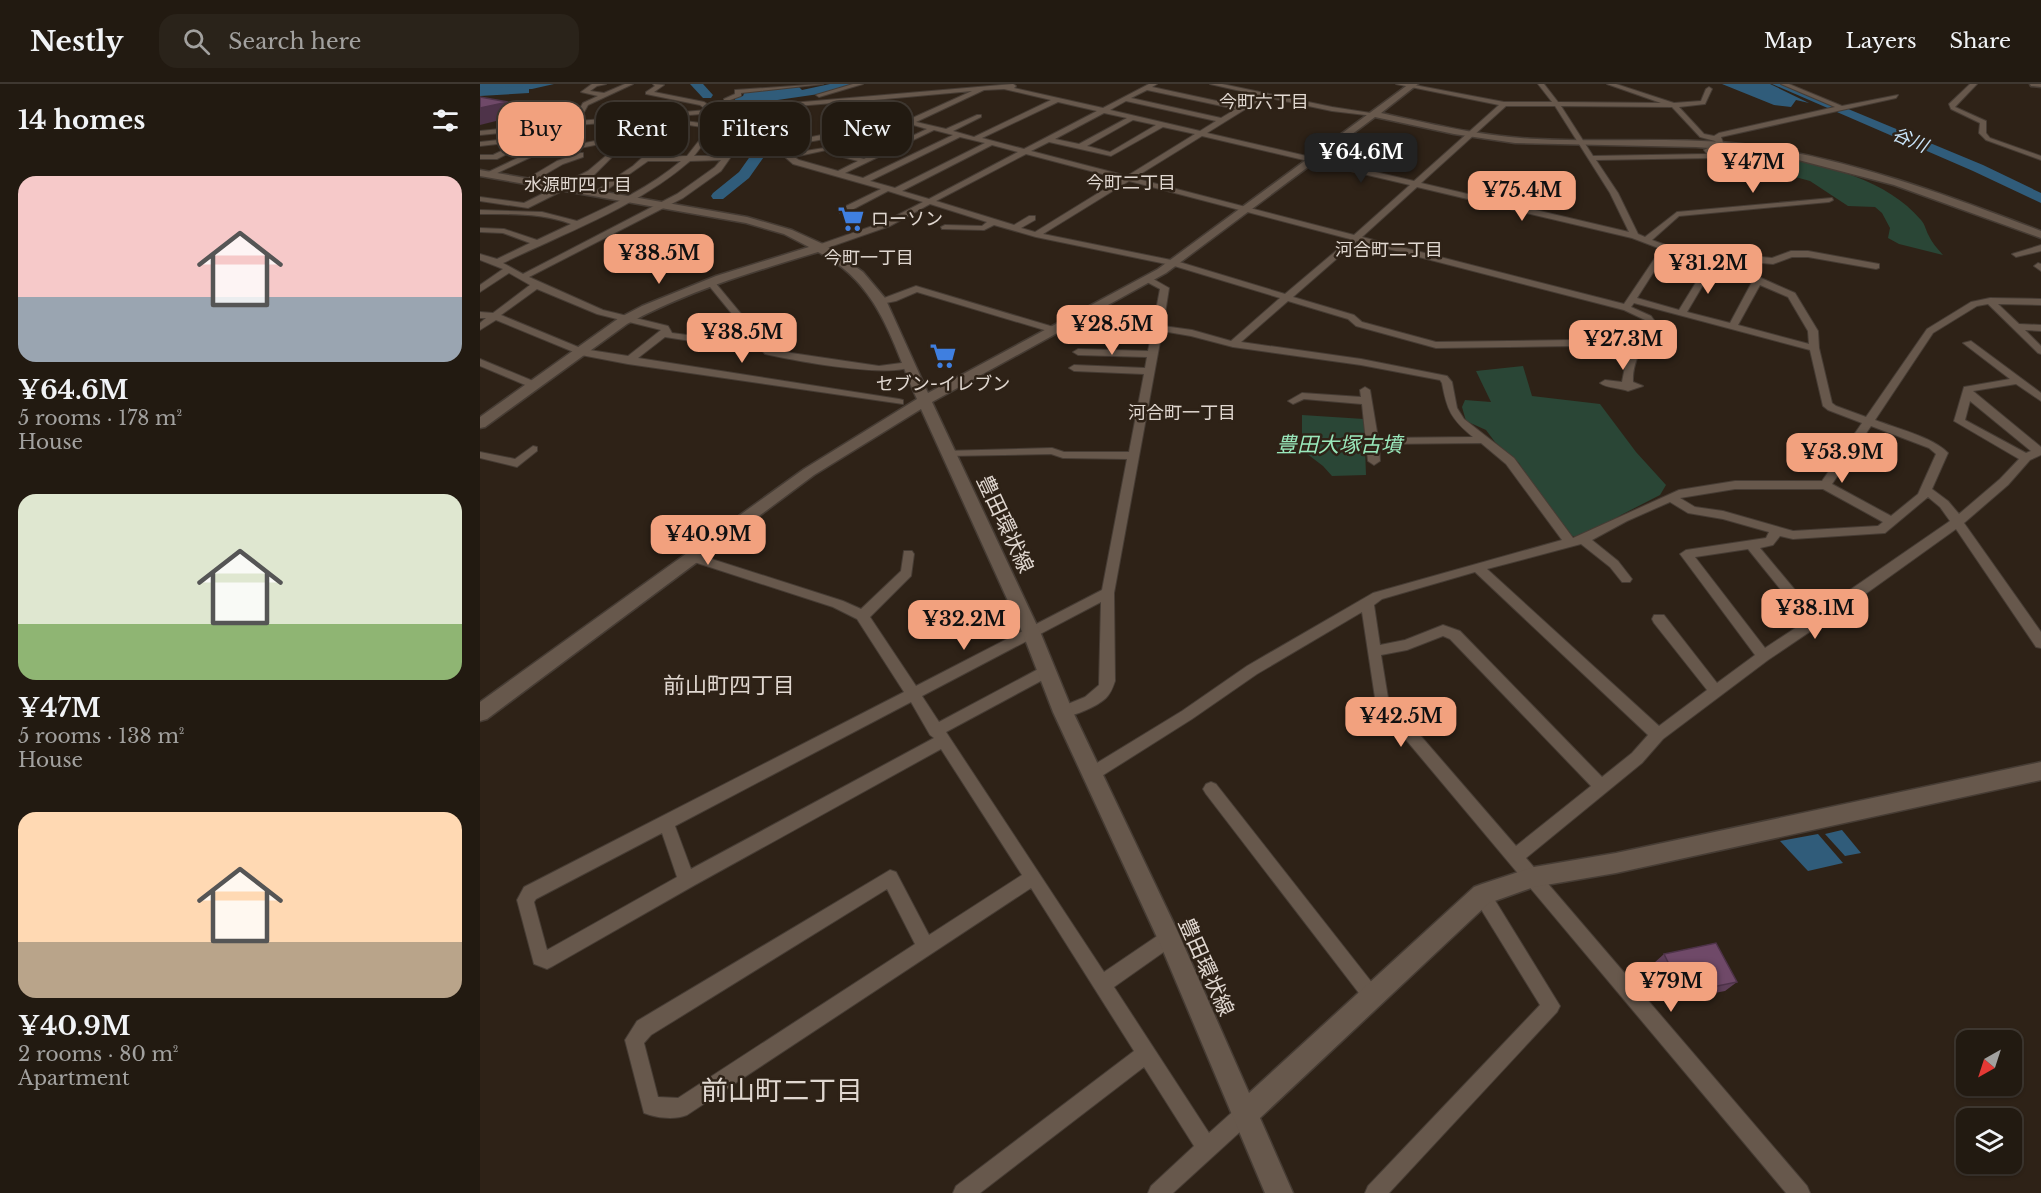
<!DOCTYPE html>
<html lang="en">
<head>
<meta charset="utf-8">
<style>
	body { margin:0; font-family:"Libre Baskerville","Noto Sans JP",serif; background:#2a231a; color:#f1f3f6; height:100vh; display:flex; flex-direction:column; font-size:22px; white-space:nowrap }
	* { box-sizing:border-box; margin:0 }
	p { font-size:20px; color:#a2a19f }
	.icon { flex:none; width:33px; height:33px; fill:none; stroke:currentColor; stroke-width:2; stroke-linecap:round; stroke-linejoin:round }
	.map { position:relative; flex:1; overflow:hidden }
	.sheet { display:flex; flex-direction:column; background:#221a11; width:480px }
	.sheet>* { flex:none }
	.banner { position:absolute; left:18px; top:18px; width:570px; height:54px; display:flex; gap:12px }
	.needle { width:39px; rotate:219deg }
	.fabs { position:absolute; left:1476px; top:946px; display:grid; gap:12px }
	.fabs a { display:grid; place-items:center; width:66px; height:66px; border-radius:12px; background:#221a11; box-shadow:0 2px 4px #0004,0 0 0 2px #3f3831; font-size:30px }
	.price { position:absolute; translate:-50% -51px; padding:0 14px; border-radius:12px; background:#f2a17e; color:#111; font-size:20px; line-height:39px; filter:drop-shadow(0 2px 3px #0008) }
	.price::after { content:''; position:absolute; left:50%; top:36px; width:18px; height:14px; margin-left:-9px; background:inherit; clip-path:polygon(0 0,100% 0,50% 100%) }
	.price.selected { background:#222; color:#fff }
	ul { padding:0; list-style:none }
	li { display:grid; align-content:center; gap:12px; height:318px; padding:0 18px }
	li span { display:grid; place-items:center; height:186px; border-radius:18px; color:#555 }
	li>.icon { margin-inline-start:auto }
	span .icon { width:108px; height:108px; fill:#fffc; stroke-width:1 }
	li b { font-size:26px }
	h2 { display:flex; justify-content:space-between; align-items:center; height:72px; padding:0 18px; font-size:26px }
	.pill { padding:0 21px; border-radius:18px; background:#221a11; box-shadow:0 2px 4px #0004,0 0 0 2px #3f3831; font-size:21px; line-height:54px }
	.pill.selected { background:#f2a17e; color:#111 }
	header { display:flex; align-items:center; gap:36px; box-sizing:border-box; height:84px; padding:0 30px; background:#221a11; border-bottom:2px solid #3f3831 }
	header strong { font-size:28px }
	nav { display:flex; gap:33px; margin-inline-start:auto; font-size:21px }
	.search { width:420px; height:54px; background:#2a231a; display:flex; align-items:center; gap:15px; box-sizing:border-box; padding:0 21px; border-radius:18px; color:#a2a19f; font-size:22px }
	main { display:flex; flex:1; min-height:0 }
	.map>svg:first-child { display:block }
	.green { fill:#2a4636 }
	.water { fill:#305c7a }
	.lines { fill:none; stroke-linecap:round; stroke-linejoin:round }
	.river { fill:#305c7a; fill-rule:evenodd }
	.street-casing { stroke:#463c34; stroke-width:2 }
	.secondary-casing { stroke:#463c34; stroke-width:3 }
	.street { fill:#67584c; fill-rule:evenodd }
	.secondary { fill:#67584c; fill-rule:evenodd }
	.wall { fill:#5f3f59 }
	.shaded-wall { fill:#4e3349 }
	.building { fill:#6f4968; stroke:#4e3349; stroke-width:1.5 }
	.labels { text-anchor:middle; stroke-width:5; stroke-linejoin:round; paint-order:stroke }
	.far-neighbourhood-label { font-size:18px; fill:#e0d7d0; stroke:#2e2217 }
	.far-water-label { font-size:18px; font-style:italic; fill:#cbe6fa; stroke:#2e2217 }
	.far-poi-label { font-size:18px; fill:#e0d7d0; stroke:#2e2217; text-anchor:start }
	.park-label { font-size:21px; font-style:italic; fill:#99e7bb; stroke:#2e2217 }
	.street-label { font-size:21px; fill:#e0d7d0; stroke:#2e2217 }
	.neighbourhood-label { font-size:22px; fill:#e0d7d0; stroke:#2e2217 }
	.near-neighbourhood-label { font-size:27px; fill:#e0d7d0; stroke:#2e2217 }
</style>
</head>
<body>
<header>
<strong>Nestly</strong>
<div class="search"><svg class="icon" aria-label="search" viewBox="0 0 24 24"><circle cx="10" cy="10" r="6"/><path d="M15 15l6 6"/></svg>Search here</div>
<nav><a>Map</a><a>Layers</a><a>Share</a></nav>
</header>
<main>
<section class="sheet">
<h2>14 homes<svg class="icon" aria-label="filters" viewBox="0 0 24 24"><path d="M4 7h16M4 17h16"/><circle cx="9" cy="7" r="2"/><circle cx="15" cy="17" r="2"/></svg></h2>
<ul>
<li><span style="background:linear-gradient(#f6c9c9 65%,#9aa5b1 0)"><svg class="icon" aria-label="home" viewBox="0 0 24 24"><path d="M3 11l9-7 9 7M6 9v11h12V9"/></svg></span><div><b>¥64.6M</b><p>5 rooms · 178 m²</p><p>House</p></div></li>
<li><span style="background:linear-gradient(#dfe7d0 70%,#8fb573 0)"><svg class="icon" aria-label="home" viewBox="0 0 24 24"><path d="M3 11l9-7 9 7M6 9v11h12V9"/></svg></span><div><b>¥47M</b><p>5 rooms · 138 m²</p><p>House</p></div></li>
<li><span style="background:linear-gradient(#ffd9b3 70%,#b9a48a 0)"><svg class="icon" aria-label="home" viewBox="0 0 24 24"><path d="M3 11l9-7 9 7M6 9v11h12V9"/></svg></span><div><b>¥40.9M</b><p>2 rooms · 80 m²</p><p>Apartment</p></div></li>
</ul>
</section>
<div class="map">
<svg width="1561" height="1109" viewBox="0 0 1561 1109">
	<rect width="100%" height="100%" fill="#2e2217"/>
	<g class="green">
		<path d="M1285 70C1338 80 1404 92 1441 136 1445 140 1446 147 1449 152 1452 159 1458 165 1463 171L1419 160 1408 154 1410 144 1402 129 1395 123 1368 122 1330 97 1241 73Z"/>
		<polygon points="1043,282 1052,312 1120,320 1156,368 1186,401 1180,411 1141,431 1103,455 1089,451 1061,415 1039,379 1015,358 1006,346 986,337 982,323 985,316 1011,318 996,287"/>
		<polygon points="822,331 884,335 886,391 852,392 843,382 822,366"/>
	</g>
	<g class="water">
		<polygon points="0,0 74,0 52,5 0,7"/>
		<polygon points="350,0 377,0 339,10 255,22 255,14 263,12 265,7 319,3 322,6"/>
		<polygon points="1242,0 1290,0 1329,19 1316,16 1311,23 1294,21"/>
		<polygon points="1362,746 1381,769 1365,772 1345,750"/>
		<polygon points="1338,750 1363,779 1328,787 1300,757"/>
	</g>
	<g class="lines">
		<g class="river">
			<polygon points="210,0 223,0 233,11 231,14 223,14"/>
			<polygon points="1292,0 1308,0 1503,81 1561,109 1561,119 1493,87"/>
			<polygon points="45,2 49,3 49,9 0,12 0,4"/>
			<polygon points="253,26 284,36 306,52 298,63 286,70 269,94 243,115 233,115 231,112 233,109 259,88 276,64 292,53 276,42 249,33 247,30"/>
		</g>
		<g class="street-casing">
			<g id="street">
				<path d="M112 0H126L117 2 110 7 124 9 145 0H153L108 21 99 37 227 26 220 21 166 10V8L175 2 173 0 184 1 174 8 224 18 235 25 245 24 244 15 255 10V6L343 0 261 9V12L250 16 252 24 533 0 536 2 534 4 623 24 669 0H677L672 3 760 22 778 11 730 0H742L852 23 897 30 894 32 852 27 785 13 727 49 934 97 1019 21 916 0H929L1024 18H1072L1058 0H1064L1078 18 1181 19 1127 0H1136L1194 19 1221 17 1226 5 1229 3 1232 5 1225 20 1199 23 1224 50 1234 52 1239 49 1355 23 1301 0H1309L1362 22 1418 11 1416 14 1241 53 1244 61 1240 63 1235 57 1220 53 1192 23 1081 22 1113 72 1227 70 1224 66 1228 64 1235 70 1309 92 1305 94 1232 74 1116 76 1138 109 1158 150 1165 153 1197 128 1352 114 1353 116 1349 118 1199 132 1172 156 1215 172 1227 168 1292 174 1311 167H1328L1399 180V184L1396 185 1328 173H1312L1293 180 1228 174 1223 175 1281 194 1315 209 1338 247 1339 264 1352 319 1356 322 1386 333 1447 245 1491 218 1510 214 1561 215V221L1518 220 1539 240 1561 241V247L1545 246 1561 262V270L1558 269 1508 220 1497 222 1453 249 1395 336C1415 344 1453 353 1468 369L1452 405 1468 417 1479 430 1520 395 1539 375 1474 337 1484 303 1530 295 1483 259 1491 257 1561 309V317L1536 300 1493 307 1561 363V371L1550 376 1528 401 1484 439 1561 548V564L1556 563 1476 445 1384 511 1288 576 1183 655 1162 679 1046 774 1327 1102 1330 1109H1306L896 620 882 528 777 590 712 635 617 695 612 697 607 695 604 690 607 685 702 627 767 582 893 509 1082 456 1026 380 1001 359 899 360 900 377 894 381 888 377 882 320 824 315 813 320 808 317 822 309 881 313 880 306 885 303 890 306 898 354 993 353C971 335 967 326 962 299L960 296 881 281 753 263 711 252 682 247 634 509 635 597C633 603 631 609 626 614 618 622 588 636 578 632L576 628 578 624 605 613 619 601 621 518 442 612 459 638 562 583H572L574 587 572 591 466 648 624 888 683 848 689 845 695 848 698 854 695 860 634 903 729 1049 759 1022 766 1019 773 1022 776 1029 773 1036 693 1109H668L671 1102 714 1062 664 983 500 1109H473L476 1102 654 967 551 804 207 1031C195 1036 176 1034 164 1029L145 956 157 937 410 786 416 788 449 851 542 791 461 665 213 802 73 882 67 885 54 880 37 816 44 803 424 608 377 535 353 523 208 476 206 473 208 470H216L363 517 381 525 421 487 424 467H432L434 470 431 492 390 533 436 602 622 506 647 375 583 374 571 370 467 372 463 371V367L572 364 584 368H649L664 290 594 287 589 284 594 281 665 284 667 273 598 271 593 268 598 265 668 267 673 243 591 240 586 237 588 235 674 237 680 205 665 197V193L668 192 689 204 683 242 712 246 751 257 800 214 691 181 556 153 514 141 504 146 462 145 461 143 465 141 502 142 507 138 450 120 410 142 344 165H338V161L404 138 443 118 408 107 366 129H360V125L401 105 313 80 305 73 304 62 312 57 366 46 369 30 386 26 388 16 209 31 205 37 250 43 260 48 262 57 241 87 203 114 49 193 123 226 188 242 192 249 222 253 253 231 226 198 233 196 291 266 399 282 429 278 434 281C414 296 312 276 285 270L257 237 224 259 185 253 158 274 419 315 423 316V320L148 280 101 271 16 236 0 246V239L6 234H0V228L13 229 50 201 29 189 0 208V201L23 185 0 176V170L17 175 50 159 23 149 0 148V144L24 145 57 156 91 140C62 129 31 130 0 130V126L62 128 97 137C134 120 170 103 201 77H168L121 110 114 108 153 82 175 62 148 64 144 62 146 61 180 58 202 32 141 37 137 44H169L172 46 163 54 156 57 125 59 80 68 76 66 90 42 0 51V47L92 38 103 19 118 12 101 8ZM524 5 571 16 494 53 473 47 501 33V31H497L466 45 436 38 504 6ZM667 6 756 25 741 34 651 14ZM492 7 428 36 373 45 374 32 391 28 394 16ZM646 17 736 37 720 47 630 26ZM578 18 617 27 544 65 502 54ZM1026 22H1075L1130 109 1149 148 941 99ZM624 29 647 34 599 60 575 55ZM653 36 676 41 630 68 607 62ZM134 38 130 47 163 48 155 53 125 55 85 63 97 41ZM202 40 229 44 207 72 173 73ZM430 40 447 45 407 64 391 59 420 45V43H416L383 58V60L401 66 384 75 359 68V72L378 77 358 87 319 76 314 73 351 65V63L312 69V63L316 60ZM683 43 715 50 647 92 551 67 569 58 631 72ZM235 45 254 49 255 57 244 72H214ZM454 46 473 51 383 94 365 89ZM722 52 930 101 874 151 654 94ZM480 53 505 59 415 104 390 97ZM512 61 538 68 449 115 422 107ZM546 70 641 95 555 148 541 144 555 136V132H549L534 141 456 117ZM241 76 235 83 197 110 43 190 23 179C87 148 157 123 210 77ZM649 97 870 155 805 210 696 177 563 150ZM937 103 1152 154 1181 165 1144 220 882 153ZM877 157 1144 226 1165 236 1167 240 1148 272 1091 256 956 258 882 238 874 231 813 213ZM1187 167 1226 182 1199 226 1157 214ZM1233 184 1272 198 1250 239 1207 228ZM1280 201 1308 213 1328 247 1329 260 1258 241ZM57 205 117 230 181 246 148 272 103 265 21 231ZM808 217 868 235 876 242 956 264 1091 262 1146 278 1142 298 1125 296 1120 299C1126 304 1141 304 1148 307L1163 302 1153 298C1152 276 1165 258 1177 240L1171 232 1151 223 1154 219 1330 266 1343 322 1348 326 1382 339 1342 397H1255L1199 406 1093 454 1034 374 984 335 977 324 972 298 967 292 881 275 761 258ZM1490 317 1551 367 1546 369 1485 336ZM1391 342 1449 364 1456 370 1438 410 1411 432 1352 400ZM1255 405H1343L1403 438 1398 442 1313 447 1243 427 1215 423 1200 414ZM1448 413 1460 423 1470 437 1335 530 1280 464 1293 461 1300 452 1313 455 1405 449ZM1190 418 1208 429 1243 435 1289 448 1286 454 1206 466 1200 470 1275 571 1237 599 1184 531H1174L1172 535 1174 539 1227 606 1179 642 1007 485 1101 460 1130 483 1142 498H1150L1152 495 1138 477 1112 456 1147 437ZM1268 465 1326 537 1285 564 1215 473ZM995 488 1168 651 1152 669 1122 693 980 547 963 541 925 556 900 561 894 521 902 515ZM963 552 970 555 1111 702 1036 762 908 614 901 571 927 566ZM431 618 450 651 454 654 211 785 195 742ZM182 749 197 793 67 866 54 818 56 815ZM407 805 435 860 198 1014 178 1013 164 959 171 951Z"/>
				<polygon points="373,0 383,0 339,13 336,11"/>
				<polygon points="1490,0 1497,0 1475,23 1506,37 1506,49 1510,54 1561,72 1561,76 1506,56 1499,49 1500,39 1471,25 1469,20"/>
				<polygon points="45,53 51,56 51,58 17,75 0,75 0,71 13,71 42,57 0,62 0,58"/>
				<polygon points="140,60 144,62 142,63 114,91 48,124 0,117 0,113 44,119 108,87"/>
				<polygon points="100,69 103,69 103,73 83,80 52,98 45,96 77,77"/>
				<polygon points="44,71 51,73 11,92 4,90"/>
				<polygon points="1561,161 1561,167 1536,173 1532,170"/>
				<polygon points="1558,179 1561,180 1561,187 1554,182"/>
				<polygon points="436,202 577,244 579,246 571,248 437,208 416,217 401,220 396,217"/>
				<polygon points="0,275 58,299 59,301 54,304 50,303 0,282"/>
				<polygon points="53,362 57,363 57,367 37,383 0,374 0,368 35,375"/>
				<polygon points="731,698 736,700 897,905 900,911 897,917 891,920 885,917 726,710 723,705 726,700"/>
				<polygon points="1002,803 1008,805 1080,922 1077,928 909,1109 885,1109 888,1102 1060,921 996,817 994,811 996,805"/>
			</g>
		</g>
		<g class="secondary-casing">
			<g id="secondary">
				<path d="M929 0H938L901 29C952 40 1004 53 1057 55 1128 59 1200 52 1270 61 1371 75 1467 111 1561 147V154L1414 101 1307 73 1269 67 1216 63 1035 59 974 50 895 33 686 189 452 318 561 550 593 628 697 846 769 1009 994 803 1002 800 1054 783 1136 769 1561 678V696L1136 789 1054 803 1009 819 780 1034 813 1109H785L681 862 573 628 543 550 441 325 334 391 7 635 0 637V618L324 385 437 315C411 256 399 199 338 168 272 188 208 207 147 240L5 343 0 344V333L139 234 162 222 236 192 329 163 304 150 266 139 0 92V86L267 133 312 146 345 161 383 188 405 214 448 309 678 185Z"/>
				<polygon points="1550,0 1561,0 1561,3 1551,2"/>
			</g>
		</g>
		<use href="#street" class="street"/>
		<use href="#secondary" class="secondary"/>
	</g>
	<polygon class="wall" points="1184,870 1257,898 1245,907 1193,917 1174,879"/>
	<polygon class="shaded-wall" points="28,18 36,32 0,41 0,24"/>
	<g class="building">
		<polygon points="0,13 28,18 0,24"/>
		<polygon points="1236,859 1257,898 1203,909 1184,870"/>
	</g>
	<defs>
		<g id="supermarket-bare" transform="scale(2.07)"><path d="M-6-5.5h2.5l.6 2H6L4.5 2H-2.5L-4.4-4H-6ZM-1.5 3.2a1.3 1.3 0 1 0 .1 0ZM3 3.2a1.3 1.3 0 1 0 .1 0Z" fill="#3f7fe0" stroke="#2e2217" stroke-width="2.5" paint-order="stroke"/></g>
	</defs>
	<g fill-rule="evenodd">
		<use href="#supermarket-bare" x="371" y="135"/>
		<use href="#supermarket-bare" x="463" y="272"/>
	</g>
	<g class="labels">
		<g class="far-neighbourhood-label">
			<text x="784" y="24">今町六丁目</text>
			<text x="651" y="105">今町二丁目</text>
			<text x="98" y="107">水源町四丁目</text>
			<text x="909" y="172">河合町二丁目</text>
			<text x="389" y="180">今町一丁目</text>
			<text x="702" y="335">河合町一丁目</text>
		</g>
		<g class="far-water-label">
			<text transform="translate(1430 56) rotate(23)" y="6">谷川</text>
		</g>
		<g class="far-poi-label">
			<text x="391" y="141">ローソン</text>
			<text x="463" y="306" text-anchor="middle">セブン-イレブン</text>
		</g>
		<g class="park-label">
			<text x="859" y="368">豊田大塚古墳</text>
		</g>
		<g class="street-label">
			<text transform="translate(525 440) rotate(65)" y="7">豊田環状線</text>
			<text transform="translate(726 883) rotate(66)" y="7">豊田環状線</text>
		</g>
		<g class="neighbourhood-label">
			<text x="249" y="609">前山町四丁目</text>
		</g>
		<g class="near-neighbourhood-label">
			<text x="302" y="1016">前山町二丁目</text>
		</g>
	</g>
</svg>
<div class="fabs">
<a><svg class="needle" viewBox="-14 -14 28 28"><path d="M0-13l5 13h-10z" fill="#e53935"/><path d="M0 13l5-13h-10z" fill="#a2a19f"/></svg></a>
<a><svg class="icon" aria-label="layers" viewBox="0 0 24 24"><path d="M12 4l9 5-9 5-9-5zM3 14l9 5 9-5"/></svg></a>
</div>
<b class="price selected" style="left:881px;top:100px">¥64.6M</b>
<b class="price" style="left:1273px;top:110px">¥47M</b>
<b class="price" style="left:1042px;top:138px">¥75.4M</b>
<b class="price" style="left:179px;top:201px">¥38.5M</b>
<b class="price" style="left:1228px;top:211px">¥31.2M</b>
<b class="price" style="left:632px;top:272px">¥28.5M</b>
<b class="price" style="left:262px;top:280px">¥38.5M</b>
<b class="price" style="left:1143px;top:287px">¥27.3M</b>
<b class="price" style="left:1362px;top:400px">¥53.9M</b>
<b class="price" style="left:228px;top:482px">¥40.9M</b>
<b class="price" style="left:1335px;top:556px">¥38.1M</b>
<b class="price" style="left:484px;top:567px">¥32.2M</b>
<b class="price" style="left:921px;top:664px">¥42.5M</b>
<b class="price" style="left:1191px;top:929px">¥79M</b>
<div class="banner">
<a class="pill selected">Buy</a>
<a class="pill">Rent</a>
<a class="pill">Filters</a>
<a class="pill">New</a>
</div>
</div>
</main>
</body>
</html>
